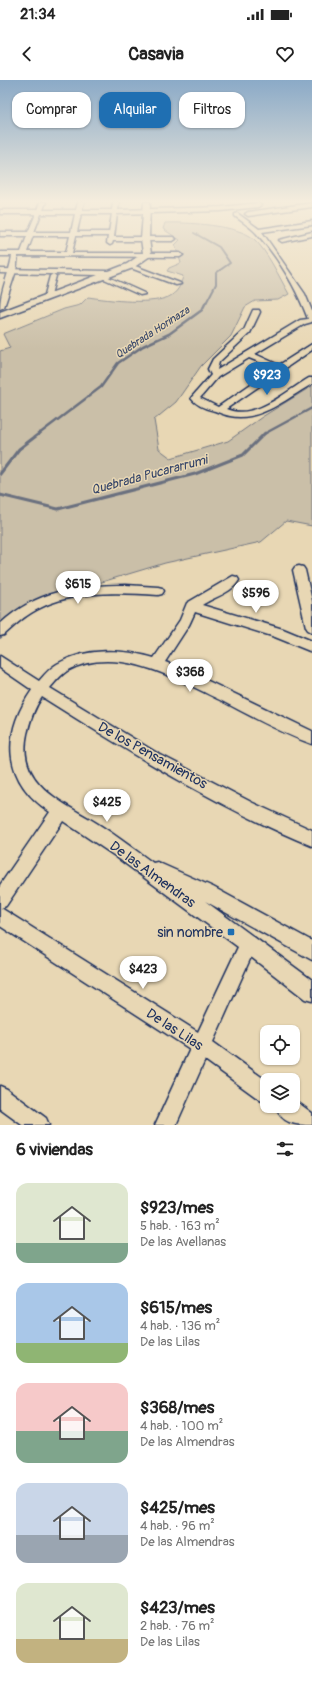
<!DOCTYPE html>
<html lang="es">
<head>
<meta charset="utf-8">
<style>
	body { margin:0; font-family:Pangolin,sans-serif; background:#f6f6f6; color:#222; height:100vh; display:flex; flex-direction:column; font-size:15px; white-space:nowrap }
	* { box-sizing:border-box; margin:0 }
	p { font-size:13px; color:#767676 }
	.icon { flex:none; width:22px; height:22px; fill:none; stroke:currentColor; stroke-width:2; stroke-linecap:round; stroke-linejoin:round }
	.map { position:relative; height:1045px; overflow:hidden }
	.side { display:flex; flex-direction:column; background:#fff; flex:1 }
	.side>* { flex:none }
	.hud { position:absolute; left:12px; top:12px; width:288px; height:36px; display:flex; gap:8px }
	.tools { position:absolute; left:260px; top:945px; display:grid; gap:8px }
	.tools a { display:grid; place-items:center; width:40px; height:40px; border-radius:8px; background:#fff; box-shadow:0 1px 3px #0004; font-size:20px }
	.price { position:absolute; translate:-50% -34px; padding:0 9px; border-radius:14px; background:#fff; color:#222; font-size:13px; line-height:26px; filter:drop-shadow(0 1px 2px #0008) }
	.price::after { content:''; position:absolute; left:50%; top:24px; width:12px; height:9px; margin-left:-6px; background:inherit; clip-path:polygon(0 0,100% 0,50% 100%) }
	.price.current { background:#1f6fb2; color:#fff }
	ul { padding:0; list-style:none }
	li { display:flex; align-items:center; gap:12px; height:100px; padding:0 16px }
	li span { display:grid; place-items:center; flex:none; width:112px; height:80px; border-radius:12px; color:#555 }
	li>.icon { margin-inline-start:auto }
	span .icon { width:48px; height:48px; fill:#fffc; stroke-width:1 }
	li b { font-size:17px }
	h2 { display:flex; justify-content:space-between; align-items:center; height:48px; padding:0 16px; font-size:17px }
	.chip { padding:0 14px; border-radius:12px; background:#fff; box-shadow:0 1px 3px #0004; font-size:14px; line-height:36px }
	.chip.current { background:#1f6fb2; color:#fff }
	.status { display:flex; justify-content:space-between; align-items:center; height:28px; padding:0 20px; background:#fff; direction:ltr }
	.status svg { height:11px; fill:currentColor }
	header { display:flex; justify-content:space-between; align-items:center; height:52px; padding:0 16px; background:#fff; font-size:18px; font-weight:800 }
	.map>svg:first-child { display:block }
	.green { fill:#cabfa8; stroke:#727783 }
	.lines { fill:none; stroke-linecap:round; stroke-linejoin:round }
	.stream-far2 { stroke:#6a707f; stroke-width:2 }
	.stream-far1 { stroke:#6a707f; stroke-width:2.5 }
	.stream { stroke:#6a707f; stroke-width:3 }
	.minor-casing { stroke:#1b2f5e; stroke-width:3 }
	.tertiary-casing { stroke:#1b2f5e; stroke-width:3 }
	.minor { fill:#e8d7b4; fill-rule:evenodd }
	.tertiary { fill:#e8d7b4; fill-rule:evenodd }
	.poi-dot { fill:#1f6fb2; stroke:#e8d7b4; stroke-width:1.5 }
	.labels { text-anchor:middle; stroke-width:3; stroke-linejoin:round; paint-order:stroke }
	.far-water-label { font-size:11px; font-style:italic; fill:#354569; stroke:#e8d7b4 }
	.water-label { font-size:13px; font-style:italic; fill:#354569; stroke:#e8d7b4 }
	.near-street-label { font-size:14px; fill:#1b2f5e; stroke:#e8d7b4 }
	.near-poi-label { font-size:14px; fill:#1b2f5e; stroke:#e8d7b4; text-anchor:end }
</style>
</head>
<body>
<div class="status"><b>21:34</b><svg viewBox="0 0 49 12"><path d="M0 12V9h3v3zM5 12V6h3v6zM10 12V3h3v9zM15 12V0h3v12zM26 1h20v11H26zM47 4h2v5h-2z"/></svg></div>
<header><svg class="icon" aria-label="back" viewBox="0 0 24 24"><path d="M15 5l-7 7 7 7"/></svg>Casavia<svg class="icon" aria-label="heart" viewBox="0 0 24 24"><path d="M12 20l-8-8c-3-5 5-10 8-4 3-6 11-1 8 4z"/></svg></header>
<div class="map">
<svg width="312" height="1045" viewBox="0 0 312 1045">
	<rect width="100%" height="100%" fill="#e8d7b4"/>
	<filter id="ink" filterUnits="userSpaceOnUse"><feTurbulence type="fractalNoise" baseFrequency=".025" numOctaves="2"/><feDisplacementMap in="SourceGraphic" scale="8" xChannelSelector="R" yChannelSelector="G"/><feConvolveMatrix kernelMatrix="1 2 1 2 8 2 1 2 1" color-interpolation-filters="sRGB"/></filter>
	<g filter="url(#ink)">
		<path class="green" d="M165 143C185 142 239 145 254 159 268 172 279 197 289 214L278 220 255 221 245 227 231 256 201 286 176 322 154 340 159 369 171 378 228 361 262 337 312 306V446L286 441 261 462 165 483 42 520 0 559V271L10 268 3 254 64 229 80 225 88 217C108 220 156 226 172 215 179 210 181 204 183 196L167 191 169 188 181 183 175 165 180 160 163 149Z"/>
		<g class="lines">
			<polyline class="stream-far2" points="194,153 219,167 230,183 216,193 216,204 206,223"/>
			<g class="stream-far1">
				<polyline points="39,354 101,307 118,283 143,266 169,254 202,230 206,222"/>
				<polyline points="264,354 312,328"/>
			</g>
			<g class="stream">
				<polyline points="0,394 19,369 40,353"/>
				<polyline points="0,415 58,429 195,394 243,375 265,353"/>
			</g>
			<g class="minor-casing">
				<g id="minor">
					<path d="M40 122H46L43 130H76L78 122H84L82 130H112L113 122H119L118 130 221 127 258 123 261 125 258 127 221 131 117 134 114 157H173L176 159 173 161H113L112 164 110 165 107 163 108 156H76L72 173H180L183 175 180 177 18 176 16 191 4 227 0 229C0 210 9 195 12 176H0V172H21L27 156H0V152H28L36 134H0V130H37ZM41 134H75L71 152H34ZM81 134H112L109 152H77ZM33 156H70L66 172H27Z"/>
					<polygon points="312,123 312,127 248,136 245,134 248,132"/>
					<path d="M237 133 259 149 312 141V145L262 152 305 214 312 231V242L305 244 255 274 279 285 312 264V270L226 329C255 341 285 312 309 298H312V304C287 318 261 342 230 336 225 335 220 333 215 331 206 329 197 326 191 318L211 295 208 289 213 279 244 250 253 230H259L260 232 250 253 219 282 217 290 300 240 308 239C297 209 278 177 257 154 251 147 242 142 235 136V134ZM249 278 274 288 218 327 200 318 218 297Z"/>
					<polygon points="312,152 312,156 282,162 279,160"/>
					<polygon points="130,184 180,203 181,204 176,205 128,187 127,186"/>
					<polygon points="53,194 56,196 50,218 45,219 44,218 50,196"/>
					<polygon points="104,195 144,213 145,214 140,215 102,198 101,197"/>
					<polygon points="299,486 303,487 305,490 312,521 312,552 308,550 306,547 293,490 295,487"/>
					<path d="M233 496 237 497 239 500C232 513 214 517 202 525L283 549 312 561V572L275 557 195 532 189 545 165 582 181 588 312 651V664C281 653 251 636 222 621 179 600 116 563 67 591 61 595 55 602 50 608L157 673 253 723 312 750V766C217 727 129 672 42 617 34 628 30 641 27 654 16 705 63 722 98 744 117 756 135 770 153 783L157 782 213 807 312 861V880L205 821 312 900V921L305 919 251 877 213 962 267 1001V1023L260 1020 205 980 176 1045H155L190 969 0 846V805L50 732C3 701 1 655 32 610L0 588V576L39 601C44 595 50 588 57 584 85 567 124 569 154 578L180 540 187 523ZM63 741 115 776 238 867 198 952 1 828 6 826Z"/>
					<path d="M126 505 158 507 162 508 164 511 162 514 158 515C116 512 68 510 31 533 21 539 13 547 4 555L0 556V544C37 510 78 505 126 505Z"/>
					<polygon points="0,1006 7,1009 46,1038 49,1045 22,1045 0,1029"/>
					<path d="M293 1019 312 1033V1045C295 1045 282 1044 275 1026H293Z"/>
				</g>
			</g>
			<g class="tertiary-casing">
				<polygon id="tertiary" points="144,122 150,122 149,159 151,174 150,176 133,188 0,238 0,232 98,195 0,193 0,189 109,191 127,184 143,173 141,159"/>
			</g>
			<use href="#minor" class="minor"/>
			<use href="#tertiary" class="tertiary"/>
		</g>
	</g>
	<linearGradient id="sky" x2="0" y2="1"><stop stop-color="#8baac7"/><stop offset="0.45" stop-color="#f5eddd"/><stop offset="1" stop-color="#f5eddd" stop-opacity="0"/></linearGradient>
	<rect width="312" height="269" fill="url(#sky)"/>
	<rect class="poi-dot" x="227" y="848" width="8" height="8" rx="2"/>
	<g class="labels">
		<g class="far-water-label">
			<text transform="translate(152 252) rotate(-33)" y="4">Quebrada Horinaza</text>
		</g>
		<g class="water-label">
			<text transform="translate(149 394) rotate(-15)" y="5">Quebrada Pucararrumi</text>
		</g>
		<g class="near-street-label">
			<text transform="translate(153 675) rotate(29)" y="5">De los Pensamientos</text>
			<text transform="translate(153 794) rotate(36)" y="5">De las Almendras</text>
			<text transform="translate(175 949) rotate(33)" y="5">De las Lilas</text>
		</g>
		<g class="near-poi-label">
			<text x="223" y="857">sin nombre</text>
		</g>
	</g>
</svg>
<div class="tools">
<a><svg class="icon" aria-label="locate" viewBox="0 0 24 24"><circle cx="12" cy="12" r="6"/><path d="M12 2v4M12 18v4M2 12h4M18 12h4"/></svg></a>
<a><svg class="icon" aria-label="layers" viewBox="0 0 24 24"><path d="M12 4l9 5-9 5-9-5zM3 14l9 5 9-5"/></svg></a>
</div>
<b class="price current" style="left:267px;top:316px">$923</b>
<b class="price" style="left:78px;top:525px">$615</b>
<b class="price" style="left:256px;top:534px">$596</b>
<b class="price" style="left:190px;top:613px">$368</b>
<b class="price" style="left:107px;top:743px">$425</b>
<b class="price" style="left:143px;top:910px">$423</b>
<div class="hud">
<a class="chip">Comprar</a>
<a class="chip current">Alquilar</a>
<a class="chip">Filtros</a>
</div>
</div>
<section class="side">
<h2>6 viviendas<svg class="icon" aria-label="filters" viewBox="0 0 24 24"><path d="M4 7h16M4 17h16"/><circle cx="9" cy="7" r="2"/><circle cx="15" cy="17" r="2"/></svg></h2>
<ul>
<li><span style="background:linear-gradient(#dfe7d0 75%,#7fa58c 0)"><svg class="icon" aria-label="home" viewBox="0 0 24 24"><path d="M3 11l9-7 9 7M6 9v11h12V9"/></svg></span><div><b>$923/mes</b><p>5 hab. · 163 m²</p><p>De las Avellanas</p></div></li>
<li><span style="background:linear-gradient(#a9c7e8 75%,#8fb573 0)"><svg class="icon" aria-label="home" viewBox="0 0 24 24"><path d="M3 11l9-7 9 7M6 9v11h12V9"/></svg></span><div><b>$615/mes</b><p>4 hab. · 136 m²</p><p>De las Lilas</p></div></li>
<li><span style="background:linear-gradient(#f6c9c9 60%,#7fa58c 0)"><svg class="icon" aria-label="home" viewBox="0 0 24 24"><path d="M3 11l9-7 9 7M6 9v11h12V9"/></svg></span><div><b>$368/mes</b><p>4 hab. · 100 m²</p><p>De las Almendras</p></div></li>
<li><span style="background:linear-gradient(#c9d6e8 65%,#9aa5b1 0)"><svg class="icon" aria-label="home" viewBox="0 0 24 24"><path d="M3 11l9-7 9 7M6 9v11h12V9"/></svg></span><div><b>$425/mes</b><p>4 hab. · 96 m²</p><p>De las Almendras</p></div></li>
<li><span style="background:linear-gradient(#dfe7d0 70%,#c2b280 0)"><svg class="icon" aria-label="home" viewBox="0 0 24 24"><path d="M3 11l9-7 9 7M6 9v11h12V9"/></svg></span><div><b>$423/mes</b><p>2 hab. · 76 m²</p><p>De las Lilas</p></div></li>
</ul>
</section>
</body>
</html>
